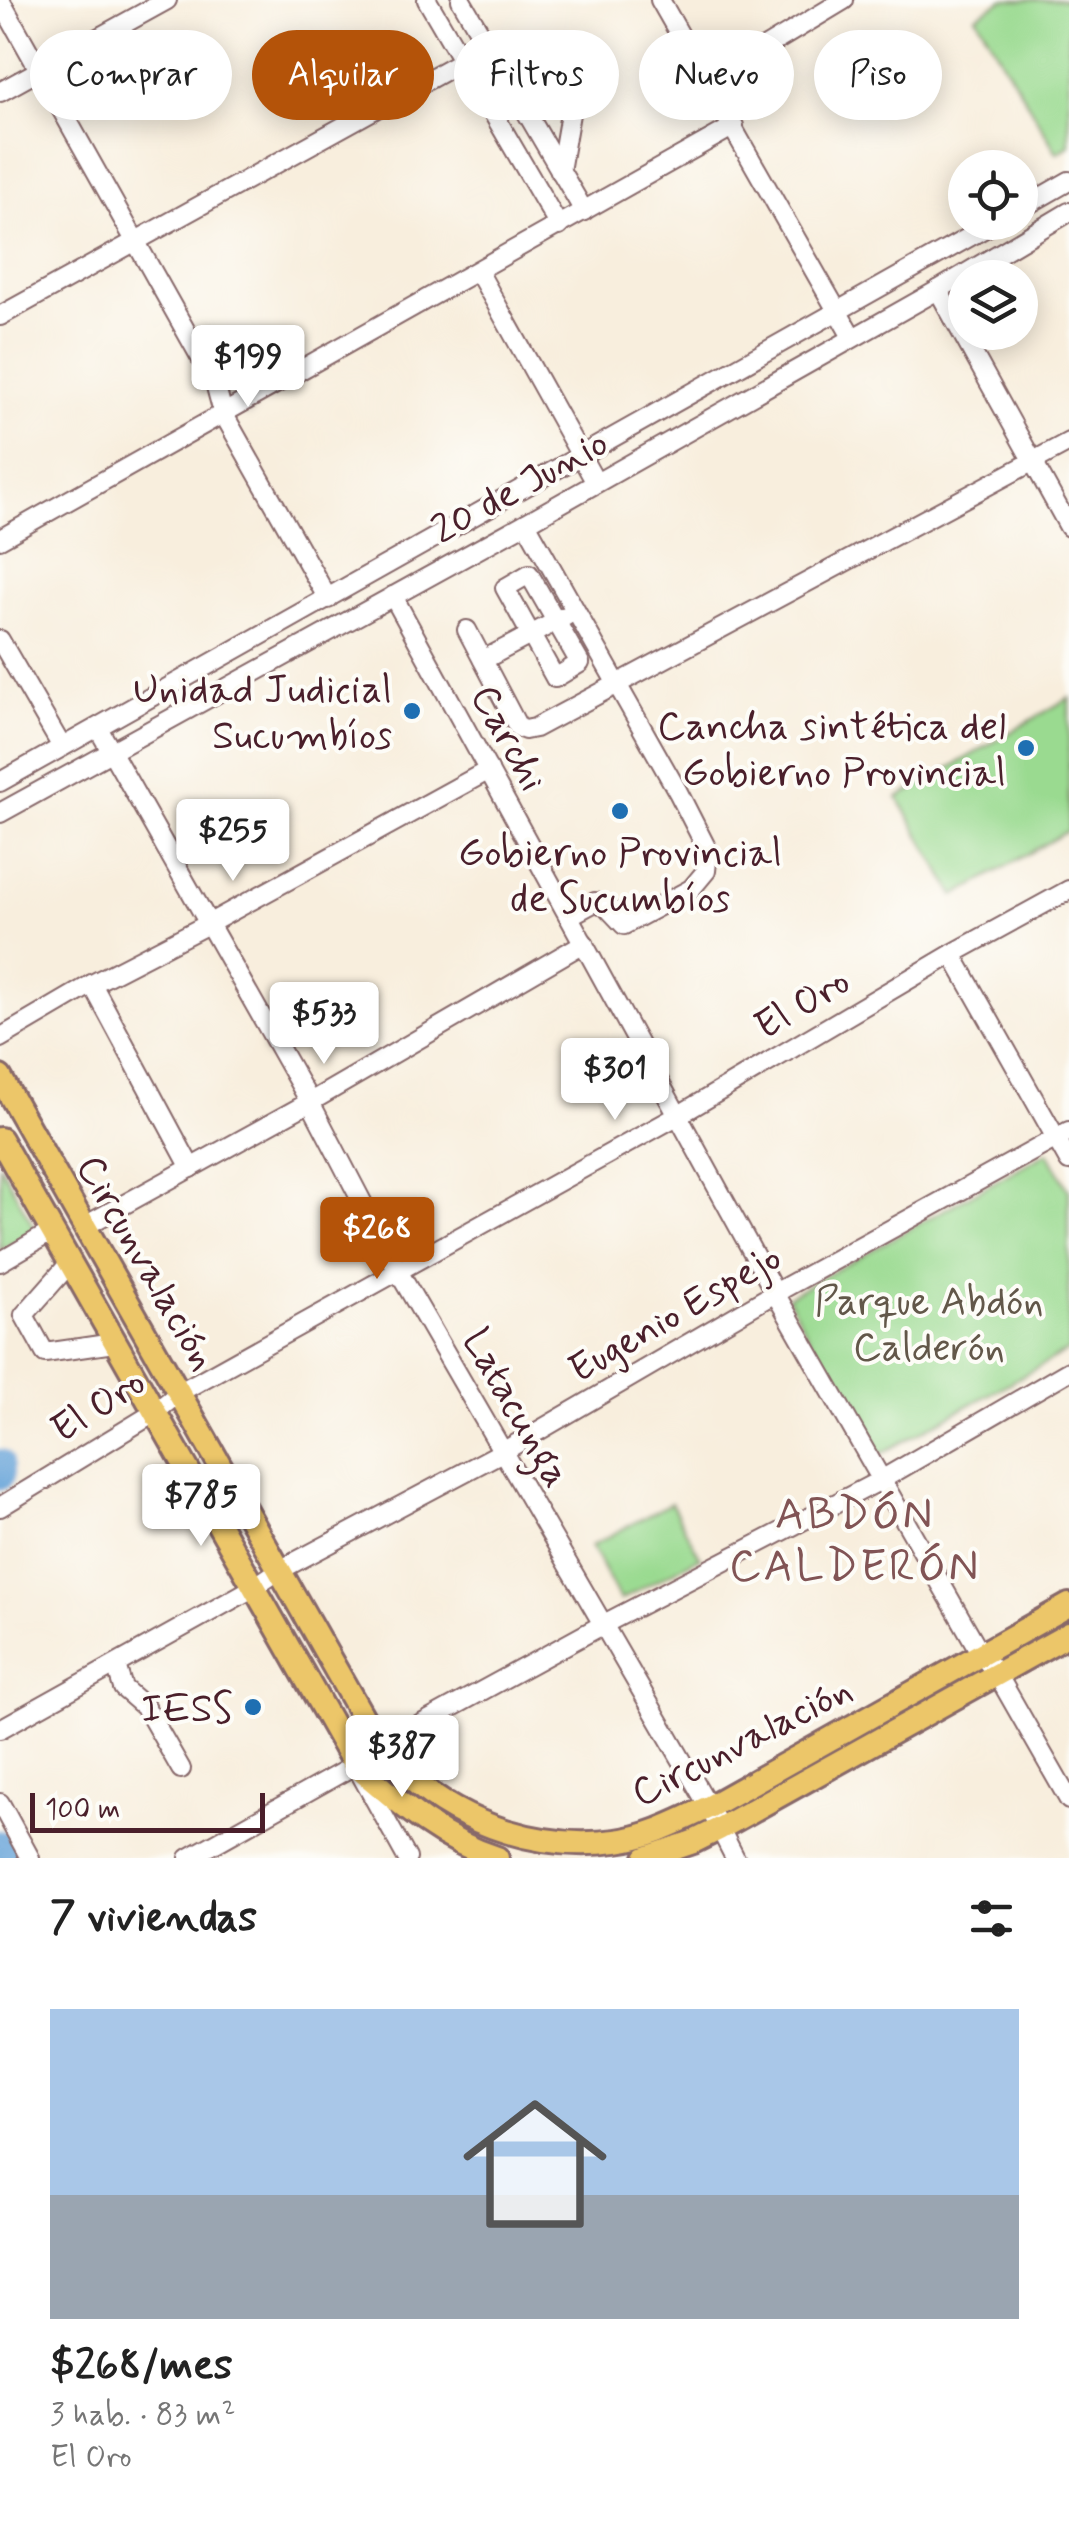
<!DOCTYPE html>
<html lang="es">
<head>
<meta charset="utf-8">
<style>
	body { margin:0; font-family:Mynerve,sans-serif; background:#f2f2f2; color:#222; height:100vh; display:flex; flex-direction:column; font-size:38px; white-space:nowrap }
	* { box-sizing:border-box; margin:0 }
	p { font-size:32px; color:#767676 }
	.icon { flex:none; width:55px; height:55px; fill:none; stroke:currentColor; stroke-width:2; stroke-linecap:round; stroke-linejoin:round }
	.map { position:relative; height:1858px; overflow:hidden }
	.side { display:flex; flex-direction:column; background:#fff; flex:1 }
	.side>* { flex:none }
	.guide { position:absolute; left:30px; top:30px; width:1010px; height:90px; display:flex; gap:20px }
	.tools { position:absolute; left:948px; top:150px; display:grid; gap:20px }
	.tools a { display:grid; place-items:center; width:90px; height:90px; border-radius:50%; background:#fff; box-shadow:0 5px 25px #0003; font-size:50px }
	.scale { position:absolute; left:30px; bottom:25px; width:235px; box-sizing:border-box; padding-left:10px; border:5px solid #4a1f2b; border-top:0; font-size:28px; line-height:35px; white-space:nowrap; color:#4a1f2b; -webkit-text-stroke:8px #fdfcf7; paint-order:stroke }
	.price { position:absolute; translate:-50% -85px; padding:0 22px; border-radius:10px; background:#fff; color:#222; font-size:32px; line-height:65px; filter:drop-shadow(0 2px 5px #0008) }
	.price::after { content:''; position:absolute; left:50%; top:60px; width:30px; height:22px; margin-left:-15px; background:inherit; clip-path:polygon(0 0,100% 0,50% 100%) }
	.price.active { background:#b45309; color:#fff }
	ul { padding:0; list-style:none }
	li { display:grid; align-content:center; gap:20px; height:530px; padding:0 50px }
	li span { display:grid; place-items:center; height:310px; border-radius:0px; color:#555 }
	li>.icon { margin-inline-start:auto }
	span .icon { width:180px; height:180px; fill:#fffc; stroke-width:1 }
	li b { font-size:42px }
	h2 { display:flex; justify-content:space-between; align-items:center; height:120px; padding:0 50px; font-size:42px }
	.pill { padding:0 35px; border-radius:45px; background:#fff; box-shadow:0 5px 25px #0003; font-size:35px; line-height:90px }
	.pill.active { background:#b45309; color:#fff }
	.map>svg:first-child { display:block }
	.green { fill:#9ada90; stroke:#727c5e; stroke-width:2.5 }
	.lines { fill:none; stroke-linecap:round; stroke-linejoin:round }
	.river { stroke:#68a4d9; stroke-width:28 }
	.minor-casing { stroke:#876769; stroke-width:22 }
	.major-casing { stroke:#876769; stroke-width:28 }
	.minor { stroke:#fff; stroke-width:18 }
	.major { stroke:#ecc669; stroke-width:22 }
	.poi-dot { fill:#1f6fb2; stroke:#fdfcf7; stroke-width:4 }
	.labels { text-anchor:middle; stroke-width:8; stroke-linejoin:round; paint-order:stroke }
	.street-label { font-size:40px; fill:#4a1f2b; stroke:#fdfcf7 }
	.poi-label { font-size:40px; fill:#4a1f2b; stroke:#fdfcf7; text-anchor:end }
	.park-label { font-size:40px; fill:#625749; stroke:#fdfcf7 }
	.quarter-label { font-size:45px; letter-spacing:2.5px; fill:#815455; stroke:#fdfcf7 }
</style>
</head>
<body>
<div class="map">
<svg width="1069" height="1858" viewBox="0 0 1069 1858">
	<rect width="100%" height="100%" fill="#fdfcf7"/>
	<filter id="ink" filterUnits="userSpaceOnUse"><feTurbulence type="fractalNoise" baseFrequency=".01" numOctaves="2"/><feDisplacementMap in="SourceGraphic" scale="20" xChannelSelector="R" yChannelSelector="G"/><feConvolveMatrix kernelMatrix="1 2 1 2 8 2 1 2 1" color-interpolation-filters="sRGB"/></filter>
	<filter id="wash" filterUnits="userSpaceOnUse"><feTurbulence type="fractalNoise" baseFrequency=".0048" numOctaves="4" result="noise"/><feDisplacementMap in="SourceGraphic" scale="40" xChannelSelector="R" yChannelSelector="G"/><feGaussianBlur stdDeviation="2.25" result="paint"/><feColorMatrix in="noise" values="0 0 0 0 0 0 0 0 0 0 0 0 0 0 0 0 0 1.4 0 .05"/><feComposite in="paint" operator="in"/></filter>
	<g filter="url(#wash)">
		<rect width="100%" height="100%" fill="#f8eedd"/>
		<g class="green">
			<polygon points="1003,0 1069,0 1069,146 1057,153 976,16"/>
			<polygon points="1069,698 1069,830 955,896 898,798"/>
			<polygon points="1048,1152 1069,1191 1069,1350 875,1457 787,1297"/>
			<polygon points="0,1164 36,1231 0,1250"/>
			<polygon points="671,1503 700,1557 620,1600 591,1546"/>
		</g>
		<g class="lines">
			<g class="river">
				<polyline points="0,1463 0,1476"/>
				<polyline points="0,1844 9,1858"/>
			</g>
		</g>
	</g>
	<g filter="url(#ink)">
		<g class="lines">
			<g class="minor-casing">
				<g id="minor">
					<polyline points="0,0 215,383 223,413 328,599"/>
					<polyline points="427,0 559,226"/>
					<polyline points="461,0 584,211"/>
					<polyline points="660,0 852,337"/>
					<polyline points="708,82 844,0"/>
					<polyline points="0,92 167,0"/>
					<polyline points="560,171 579,62"/>
					<polyline points="1020,209 1069,181"/>
					<polyline points="478,271 596,483"/>
					<polyline points="938,290 1069,527"/>
					<polyline points="0,316 462,61"/>
					<polyline points="526,523 678,792 708,851 706,871 691,889 624,925 606,906 595,902 569,916"/>
					<polyline points="0,539 734,126"/>
					<polygon points="529,574 580,663 555,678 505,588"/>
					<polyline points="393,596 775,1293 981,1654 997,1674 1069,1800"/>
					<polyline points="467,630 518,727 525,730 535,728 1069,442"/>
					<polyline points="0,640 62,747"/>
					<polyline points="483,660 566,616"/>
					<polyline points="98,728 310,1102 398,1271 709,1807 735,1858"/>
					<polyline points="0,782 996,222"/>
					<polyline points="0,813 526,523 938,290 1069,212"/>
					<polyline points="952,954 1069,1161"/>
					<polyline points="92,984 191,1168"/>
					<polyline points="0,1038 92,984 210,923 489,770"/>
					<polyline points="85,1226 310,1102 584,943"/>
					<polyline points="0,1262 51,1232"/>
					<polyline points="69,1264 24,1315 45,1353 114,1343"/>
					<polyline points="0,1507 154,1413 180,1392 679,1115 952,954 1069,890"/>
					<polyline points="116,1665 123,1688 146,1708 181,1769"/>
					<polyline points="0,1729 253,1588 278,1571 504,1451 775,1293 1069,1131"/>
					<polyline points="361,1775 407,1858"/>
					<polyline points="0,1803 30,1858"/>
					<polyline points="189,1858 355,1765 383,1745 604,1624 881,1480 1069,1371"/>
				</g>
			</g>
			<g class="major-casing">
				<g id="major">
					<path d="M0 1077 366 1723C380 1741 393 1762 409 1777 464 1826 543 1851 616 1841 649 1837 679 1821 709 1807L1069 1605"/>
					<path d="M0 1139 355 1765C399 1803 440 1840 497 1858"/>
					<polyline points="646,1858 693,1842 719,1829 1069,1634"/>
				</g>
			</g>
			<use href="#minor" class="minor"/>
			<use href="#major" class="major"/>
		</g>
	</g>
	<g class="poi-dot">
		<circle cx="412" cy="711" r="10"/>
		<circle cx="1026" cy="748" r="10"/>
		<circle cx="620" cy="811" r="10"/>
		<circle cx="253" cy="1707" r="10"/>
	</g>
	<g class="labels">
		<g class="street-label">
			<text transform="translate(519 485) rotate(-29)" y="14">20 de Junio</text>
			<text transform="translate(510 737) rotate(61)" y="14">Carchi</text>
			<text transform="translate(801 1002) rotate(-31)" y="14">El Oro</text>
			<text transform="translate(148 1262) rotate(60)" y="14">Circunvalación</text>
			<text transform="translate(674 1312) rotate(-30)" y="14">Eugenio Espejo</text>
			<text transform="translate(97 1404) rotate(-33)" y="14">El Oro</text>
			<text transform="translate(518 1407) rotate(60)" y="14">Latacunga</text>
			<text transform="translate(741 1740) rotate(-27)" y="14">Circunvalación</text>
		</g>
		<g class="poi-label">
			<text x="392" y="702">Unidad Judicial<tspan x="392" dy="46">Sucumbíos</tspan></text>
			<text x="1006" y="739">Cancha sintética del<tspan x="1006" dy="46">Gobierno Provincial</tspan></text>
			<text x="620" y="865" text-anchor="middle">Gobierno Provincial<tspan x="620" dy="46">de Sucumbíos</tspan></text>
			<text x="233" y="1721">IESS</text>
		</g>
		<g class="park-label">
			<text x="929" y="1314">Parque Abdón<tspan x="929" dy="46">Calderón</tspan></text>
		</g>
		<g class="quarter-label">
			<text x="855" y="1528">ABDÓN<tspan x="855" dy="52">CALDERÓN</tspan></text>
		</g>
	</g>
</svg>
<div class="tools">
<a><svg class="icon" aria-label="locate" viewBox="0 0 24 24"><circle cx="12" cy="12" r="6"/><path d="M12 2v4M12 18v4M2 12h4M18 12h4"/></svg></a>
<a><svg class="icon" aria-label="layers" viewBox="0 0 24 24"><path d="M12 4l9 5-9 5-9-5zM3 14l9 5 9-5"/></svg></a>
</div>
<div class="scale">100 m</div>
<b class="price" style="left:248px;top:410px">$199</b>
<b class="price" style="left:233px;top:884px">$255</b>
<b class="price" style="left:324px;top:1067px">$533</b>
<b class="price" style="left:615px;top:1123px">$301</b>
<b class="price active" style="left:377px;top:1282px">$268</b>
<b class="price" style="left:201px;top:1549px">$785</b>
<b class="price" style="left:402px;top:1800px">$387</b>
<div class="guide">
<a class="pill">Comprar</a>
<a class="pill active">Alquilar</a>
<a class="pill">Filtros</a>
<a class="pill">Nuevo</a>
<a class="pill">Piso</a>
</div>
</div>
<section class="side">
<h2>7 viviendas<svg class="icon" aria-label="filters" viewBox="0 0 24 24"><path d="M4 7h16M4 17h16"/><circle cx="9" cy="7" r="2"/><circle cx="15" cy="17" r="2"/></svg></h2>
<ul>
<li><span style="background:linear-gradient(#a9c7e8 60%,#9aa5b1 0)"><svg class="icon" aria-label="home" viewBox="0 0 24 24"><path d="M3 11l9-7 9 7M6 9v11h12V9"/></svg></span><div><b>$268/mes</b><p>3 hab. · 83 m²</p><p>El Oro</p></div></li>
</ul>
</section>
</body>
</html>
